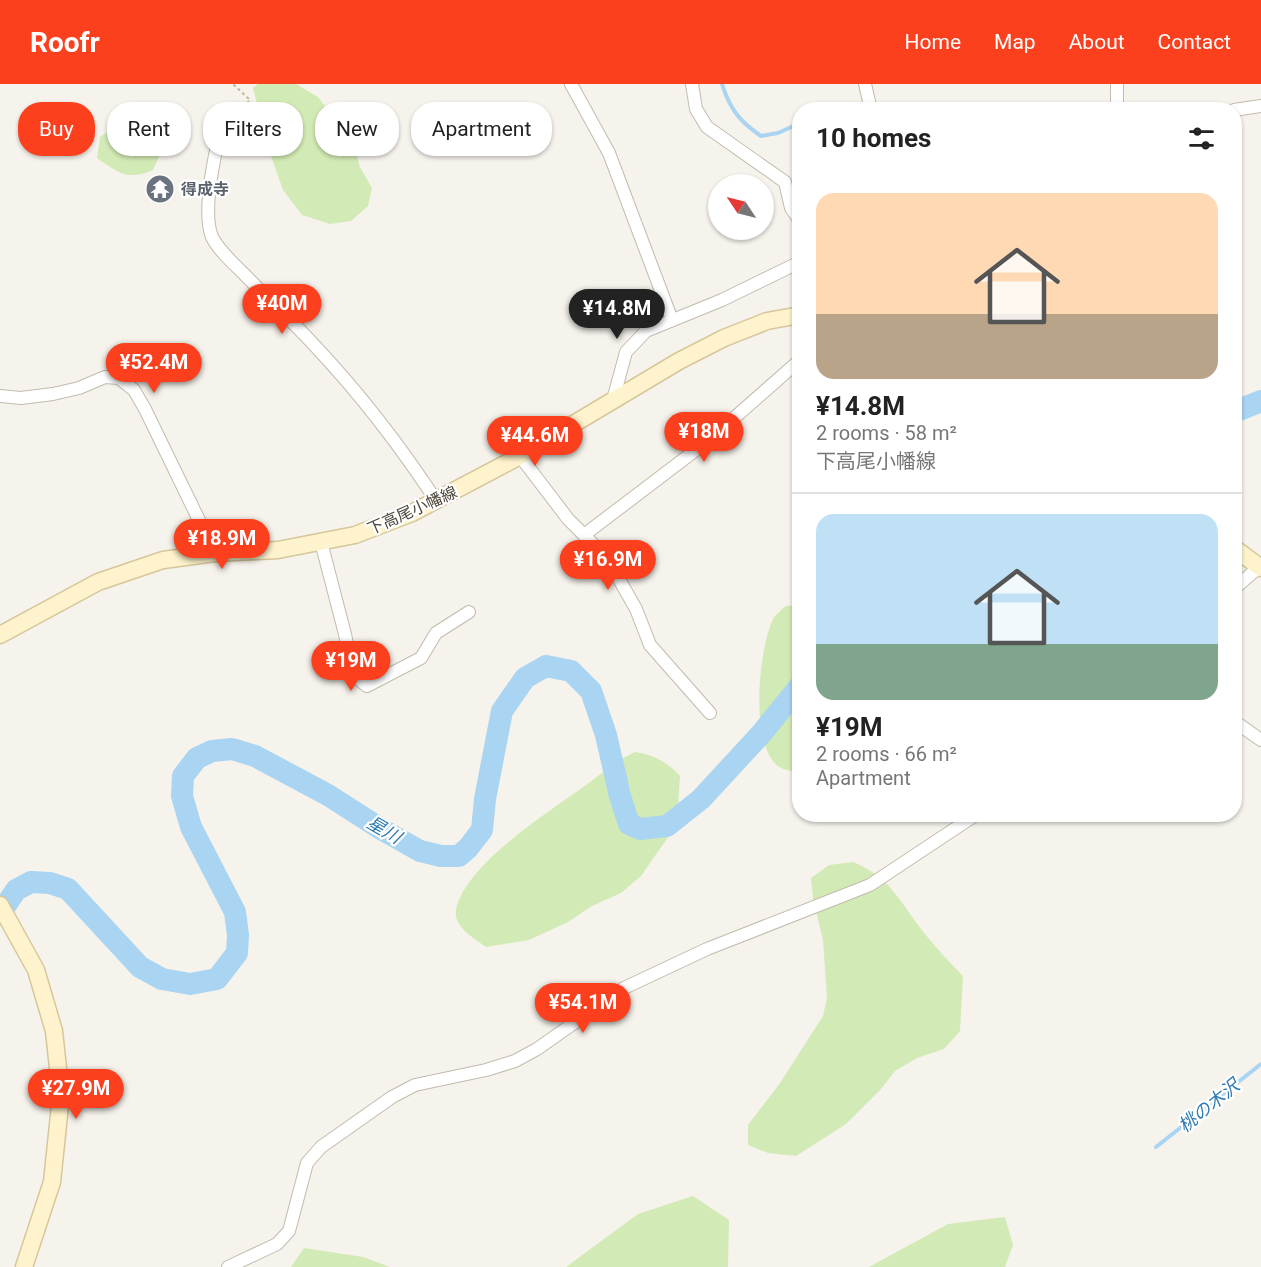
<!DOCTYPE html>
<html lang="en">
<head>
<meta charset="utf-8">
<style>
	body { margin:0; font-family:Roboto,"Noto Sans JP",sans-serif; background:#f6f6f6; color:#222; height:100vh; display:flex; flex-direction:column; font-size:22px; white-space:nowrap }
	* { box-sizing:border-box; margin:0 }
	p { font-size:20px; color:#767676 }
	.icon { flex:none; width:33px; height:33px; fill:none; stroke:currentColor; stroke-width:2; stroke-linecap:round; stroke-linejoin:round }
	.map { position:relative; flex:1; overflow:hidden }
	.panel { position:absolute; left:792px; top:18px; width:450px; height:720px; display:flex; flex-direction:column; background:#fff; border-radius:24px; box-shadow:0 2px 4px #0004 }
	.panel>* { flex:none }
	.banner { position:absolute; left:18px; top:18px; width:570px; height:54px; display:flex; gap:12px }
	.needle { width:39px; rotate:305deg }
	.controls { position:absolute; left:708px; top:90px; display:grid; gap:12px }
	.controls a { display:grid; place-items:center; width:66px; height:66px; border-radius:50%; background:#fff; box-shadow:0 2px 4px #0004; font-size:30px }
	.price { position:absolute; translate:-50% -51px; padding:0 14px; border-radius:21px; background:#fc3f1d; color:#fff; font-size:20px; line-height:39px; filter:drop-shadow(0 2px 3px #0008) }
	.price::after { content:''; position:absolute; left:50%; top:36px; width:18px; height:14px; margin-left:-9px; background:inherit; clip-path:polygon(0 0,100% 0,50% 100%) }
	.price.selected { background:#222; color:#fff }
	ul { padding:0; list-style:none }
	li { display:grid; align-content:center; gap:12px; height:318px; padding:0 24px }
	li+li { border-top:2px solid #e0e0e0 }
	li span { display:grid; place-items:center; height:186px; border-radius:18px; color:#555 }
	li>.icon { margin-inline-start:auto }
	span .icon { width:108px; height:108px; fill:#fffc; stroke-width:1 }
	li b { font-size:26px }
	h2 { display:flex; justify-content:space-between; align-items:center; height:72px; padding:0 24px; font-size:26px }
	.tag { padding:0 21px; border-radius:24px; background:#fff; box-shadow:0 2px 4px #0004; font-size:21px; line-height:54px }
	.tag.selected { background:#fc3f1d; color:#fff }
	header { display:flex; align-items:center; gap:36px; box-sizing:border-box; height:84px; padding:0 30px; background:#fc3f1d; color:#fff }
	header strong { font-size:28px }
	nav { display:flex; gap:33px; margin-inline-start:auto; font-size:21px }
	.map>svg:first-child { display:block }
	.green { fill:#d2eab5 }
	.lines { fill:none; stroke-linecap:round; stroke-linejoin:round }
	.stream { stroke:#a9d4f2; stroke-width:4 }
	.river { stroke:#a9d4f2; stroke-width:22 }
	.street-casing { stroke:#c2bbae; stroke-width:14 }
	.secondary-casing { stroke:#d6c79b; stroke-width:19 }
	.path { stroke:#c4b79f; stroke-width:2; stroke-dasharray:3 3; stroke-linecap:butt }
	.street { stroke:#fff; stroke-width:12 }
	.secondary { stroke:#fff3cd; stroke-width:16 }
	.labels { text-anchor:middle; stroke-width:4.5; stroke-linejoin:round; paint-order:stroke }
	.worship-label { font-size:16px; font-weight:bold; fill:#5b616d; stroke:#fff; text-anchor:start }
	.street-label { font-size:16px; fill:#4b4439; stroke:#fff }
	.water-label { font-size:18px; font-style:italic; fill:#2e7ab2; stroke:#fff }
</style>
</head>
<body>
<header>
<strong>Roofr</strong>
<nav><a>Home</a><a>Map</a><a>About</a><a>Contact</a></nav>
</header>
<div class="map">
<svg width="1261" height="1183" viewBox="0 0 1261 1183">
	<rect width="100%" height="100%" fill="#f6f3ec"/>
	<g class="green">
		<polygon points="258,0 296,0 318,13 353,58 360,83 372,104 368,122 351,137 330,140 302,131 283,106 272,75 253,4"/>
		<path d="M143 37 158 51 161 68 153 86C127 97 119 89 97 74L100 53 119 40Z"/>
		<path d="M799 521H800L799 689C793 687 782 686 778 682 749 659 759 565 773 535 776 530 781 526 786 522Z"/>
		<path d="M635 668C654 671 666 677 680 692L678 722 673 746 641 792 621 809 592 822 568 838 529 856 486 863C474 854 453 843 456 826 465 781 547 729 582 704 600 691 615 677 635 668Z"/>
		<path d="M853 778C891 793 901 820 925 850 937 865 950 879 963 892L960 947 944 965 917 974 895 987 881 1005 846 1040 796 1072 768 1069 748 1061V1041L780 999 823 932 827 914 823 856 813 815 811 794 829 781Z"/>
		<polygon points="693,1112 729,1136 728,1183 566,1183 638,1130"/>
		<polygon points="1005,1133 1013,1161 1005,1183 869,1183 948,1140"/>
		<polygon points="304,1164 363,1173 390,1183 291,1183"/>
	</g>
	<g class="lines">
		<g class="stream">
			<path d="M722 0C730 25 739 37 761 52L778 49 800 39"/>
			<polyline points="1156,1063 1261,980"/>
		</g>
		<g class="river">
			<polyline points="1234,328 1261,317"/>
			<polyline points="0,830 16,806 31,798 50,799 68,805 140,883 162,895 190,900 217,895 237,869 238,851 235,828 191,743 182,712 183,692 197,674 212,667 232,665 255,672 328,711 381,745 420,767 441,772 459,772 468,764 482,746 485,715 502,627 525,594 546,582 571,587 591,607 606,651 620,712 629,740 640,745 667,742 701,715 761,650 800,602"/>
		</g>
		<g class="street-casing">
			<g id="street">
				<polyline points="571,0 609,69 672,236"/>
				<polyline points="692,0 696,25 707,43 785,98 791,124 800,137"/>
				<polyline points="865,0 871,26"/>
				<polyline points="1117,26 1117,0"/>
				<polyline points="1234,26 1261,22"/>
				<path d="M217 62C212 85 203 131 212 153 219 167 234 180 245 191 268 215 293 238 316 263 360 310 401 363 437 418"/>
				<polyline points="0,312 21,314 53,310 79,304 105,293 119,294 134,306 145,325 215,469"/>
				<polyline points="613,316 626,268 646,247 722,216 800,178"/>
				<polyline points="520,372 568,435 607,474 636,525 650,561 710,629"/>
				<polyline points="584,451 709,356 800,276"/>
				<polyline points="321,458 345,550 353,591 367,602 421,574 436,549 469,528"/>
				<polyline points="1234,505 1259,483"/>
				<polyline points="1234,637 1261,656"/>
				<polyline points="228,1183 277,1160 289,1147 307,1079 321,1063 392,1013 415,1001 486,986 515,977 537,965 624,904 707,865 870,801 977,730"/>
			</g>
		</g>
		<g class="secondary-casing">
			<g id="secondary">
				<polyline points="1234,464 1261,484"/>
				<polyline points="0,551 98,498 163,476 215,469 278,466 355,451 412,429 520,372 679,277 724,254 767,237 800,231"/>
				<polyline points="0,821 36,886 54,947 61,1012 52,1098 24,1183"/>
			</g>
		</g>
		<polyline class="path" points="220,50 223,41 250,16 233,0"/>
		<use href="#street" class="street"/>
		<use href="#secondary" class="secondary"/>
	</g>
	<defs>
		<g id="temple-disc" transform="scale(1.5)"><circle r="9.5" fill="#6b7280" stroke="#fff"/><path d="M0-6L5-2H3V0L6.5 2.5H4V6H1.5V3h-3V6H-4V2.5H-6.5L-3 0V-2H-5Z" fill="#fff"/></g>
	</defs>
	<g fill-rule="evenodd">
		<use href="#temple-disc" x="160" y="105"/>
	</g>
	<g class="labels">
		<g class="worship-label">
			<text x="181" y="111">得成寺</text>
		</g>
		<g class="street-label">
			<text transform="translate(412 426) rotate(-24)" y="6">下高尾小幡線</text>
		</g>
		<g class="water-label">
			<text transform="translate(384 746) rotate(30)" y="6">星川</text>
			<text transform="translate(1209 1022) rotate(-39)" y="6">桃の木沢</text>
		</g>
	</g>
</svg>
<div class="controls">
<a><svg class="needle" viewBox="-14 -14 28 28"><path d="M0-13l5 13h-10z" fill="#e53935"/><path d="M0 13l5-13h-10z" fill="#767676"/></svg></a>
</div>
<b class="price" style="left:282px;top:251px">¥40M</b>
<b class="price selected" style="left:617px;top:256px">¥14.8M</b>
<b class="price" style="left:154px;top:310px">¥52.4M</b>
<b class="price" style="left:704px;top:379px">¥18M</b>
<b class="price" style="left:535px;top:383px">¥44.6M</b>
<b class="price" style="left:222px;top:486px">¥18.9M</b>
<b class="price" style="left:608px;top:507px">¥16.9M</b>
<b class="price" style="left:351px;top:608px">¥19M</b>
<b class="price" style="left:583px;top:950px">¥54.1M</b>
<b class="price" style="left:76px;top:1036px">¥27.9M</b>
<div class="banner">
<a class="tag selected">Buy</a>
<a class="tag">Rent</a>
<a class="tag">Filters</a>
<a class="tag">New</a>
<a class="tag">Apartment</a>
</div>
<section class="panel">
<h2>10 homes<svg class="icon" aria-label="filters" viewBox="0 0 24 24"><path d="M4 7h16M4 17h16"/><circle cx="9" cy="7" r="2"/><circle cx="15" cy="17" r="2"/></svg></h2>
<ul>
<li><span style="background:linear-gradient(#ffd9b3 65%,#b9a48a 0)"><svg class="icon" aria-label="home" viewBox="0 0 24 24"><path d="M3 11l9-7 9 7M6 9v11h12V9"/></svg></span><div><b>¥14.8M</b><p>2 rooms · 58 m²</p><p>下高尾小幡線</p></div></li>
<li><span style="background:linear-gradient(#bfe0f5 70%,#7fa58c 0)"><svg class="icon" aria-label="home" viewBox="0 0 24 24"><path d="M3 11l9-7 9 7M6 9v11h12V9"/></svg></span><div><b>¥19M</b><p>2 rooms · 66 m²</p><p>Apartment</p></div></li>
</ul>
</section>
</div>
</body>
</html>
